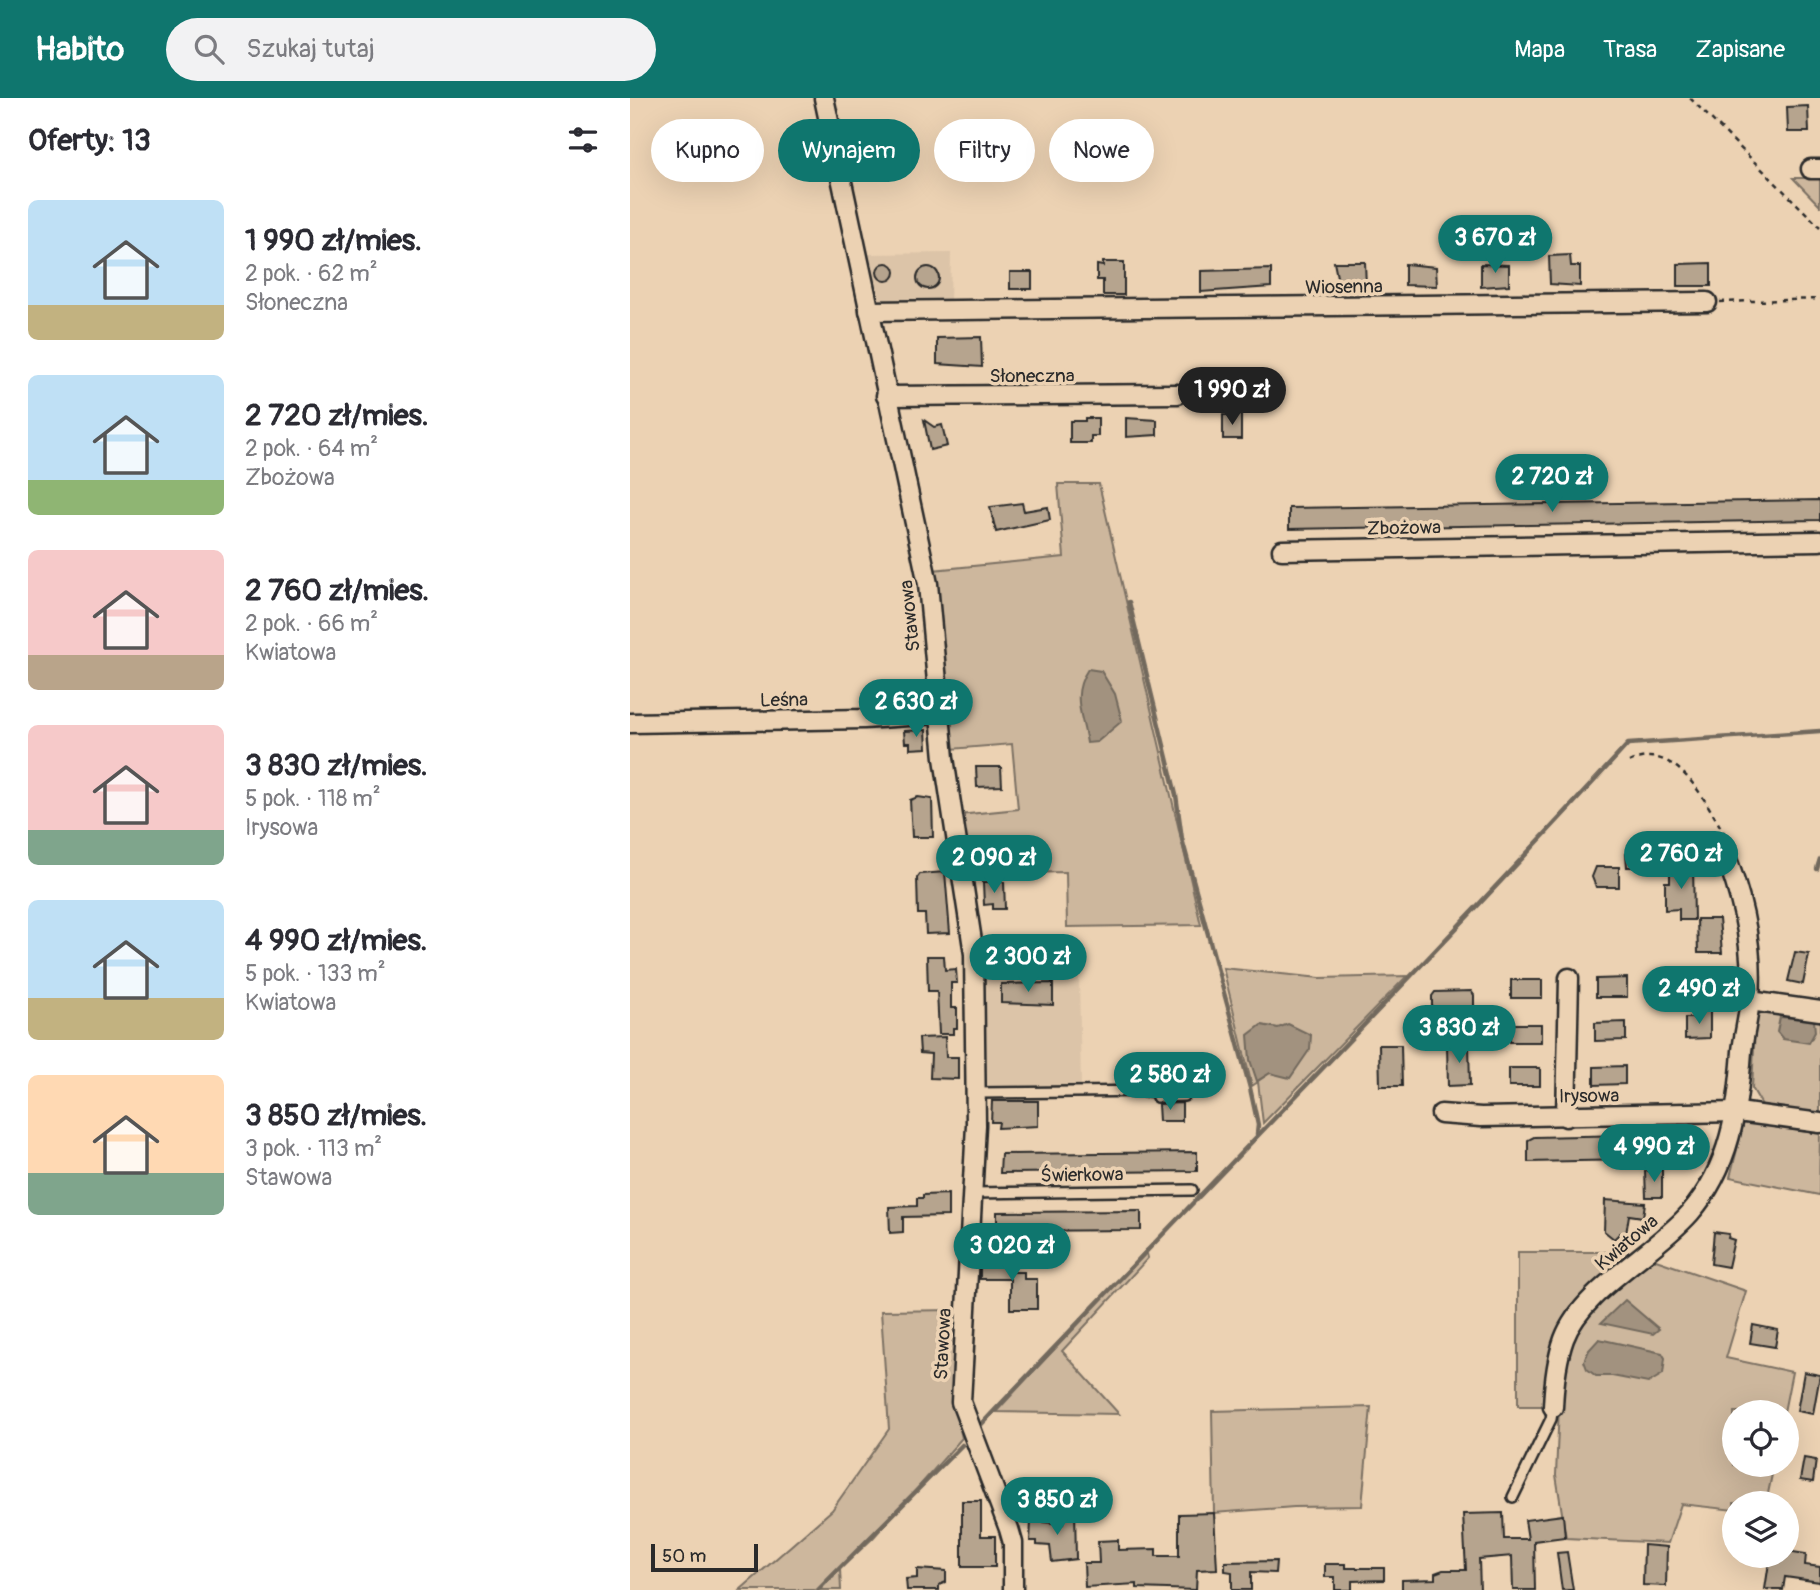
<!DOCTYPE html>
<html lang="pl">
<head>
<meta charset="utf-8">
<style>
	body { margin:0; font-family:Pangolin,sans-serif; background:#f2f2f3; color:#2b2b33; height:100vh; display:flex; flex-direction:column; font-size:26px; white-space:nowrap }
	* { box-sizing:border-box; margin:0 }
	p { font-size:23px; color:#7c7c81 }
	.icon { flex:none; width:38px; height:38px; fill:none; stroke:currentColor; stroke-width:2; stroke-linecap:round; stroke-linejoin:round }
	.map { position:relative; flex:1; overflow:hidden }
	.side { display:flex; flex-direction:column; background:#fff; width:630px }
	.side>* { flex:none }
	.banner { position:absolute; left:21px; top:21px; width:665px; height:63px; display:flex; gap:14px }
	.controls { position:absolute; left:1092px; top:1302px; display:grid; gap:14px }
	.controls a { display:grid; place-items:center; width:77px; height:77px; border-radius:50%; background:#fff; box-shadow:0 7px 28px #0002; font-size:35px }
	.scale { position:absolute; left:21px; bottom:18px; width:107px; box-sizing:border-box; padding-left:7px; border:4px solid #2b2b2b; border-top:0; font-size:19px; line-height:24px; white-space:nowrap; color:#2b2b2b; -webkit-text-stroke:5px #ecd2b3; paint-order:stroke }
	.price { position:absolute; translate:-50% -60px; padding:0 16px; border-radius:24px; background:#0f766e; color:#fff; font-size:23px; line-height:46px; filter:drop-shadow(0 2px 4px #0008) }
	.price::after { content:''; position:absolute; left:50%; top:42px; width:21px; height:16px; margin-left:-10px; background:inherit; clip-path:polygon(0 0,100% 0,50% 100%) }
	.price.selected { background:#222; color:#fff }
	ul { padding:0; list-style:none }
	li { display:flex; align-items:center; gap:21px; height:175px; padding:0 28px }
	li span { display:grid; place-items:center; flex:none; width:196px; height:140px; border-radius:10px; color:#555 }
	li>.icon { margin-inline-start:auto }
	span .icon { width:84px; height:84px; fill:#fffc; stroke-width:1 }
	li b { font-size:30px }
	h2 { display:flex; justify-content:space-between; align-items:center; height:84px; padding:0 28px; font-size:30px }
	.tag { padding:0 24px; border-radius:32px; background:#fff; box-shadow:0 7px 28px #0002; font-size:24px; line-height:63px }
	.tag.selected { background:#0f766e; color:#fff }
	header { display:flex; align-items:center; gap:42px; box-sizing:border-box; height:98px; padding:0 35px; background:#0f766e; color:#fff }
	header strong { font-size:33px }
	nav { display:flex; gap:38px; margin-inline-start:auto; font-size:24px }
	.search { width:490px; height:63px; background:#f2f2f3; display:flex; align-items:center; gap:18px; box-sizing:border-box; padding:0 24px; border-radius:38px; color:#7c7c81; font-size:26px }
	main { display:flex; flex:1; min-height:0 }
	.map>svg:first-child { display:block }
	.built { fill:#dcc4a8 }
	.green { fill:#cdb79d; stroke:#7c7164; stroke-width:2; fill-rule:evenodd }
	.water { fill:#a2927f; stroke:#72695d; stroke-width:2 }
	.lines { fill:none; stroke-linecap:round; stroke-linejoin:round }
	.stream { stroke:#72695d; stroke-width:4.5 }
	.building { fill:#b6a48e; stroke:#2b2b2b; stroke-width:2 }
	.service-casing { stroke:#2b2b2b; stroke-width:14 }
	.minor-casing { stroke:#2b2b2b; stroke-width:23 }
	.path { stroke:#2b2b2b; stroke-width:2.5; stroke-dasharray:5 5; stroke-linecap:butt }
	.service { stroke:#ecd2b3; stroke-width:9 }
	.minor { stroke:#ecd2b3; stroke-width:18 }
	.labels { text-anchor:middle; stroke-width:7; stroke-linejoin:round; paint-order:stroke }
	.street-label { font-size:19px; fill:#2b2b2b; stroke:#ecd2b3 }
</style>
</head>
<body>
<header>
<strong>Habito</strong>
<div class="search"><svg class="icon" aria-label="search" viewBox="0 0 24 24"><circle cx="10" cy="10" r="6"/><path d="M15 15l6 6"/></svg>Szukaj tutaj</div>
<nav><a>Mapa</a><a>Trasa</a><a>Zapisane</a></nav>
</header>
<main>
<section class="side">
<h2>Oferty: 13<svg class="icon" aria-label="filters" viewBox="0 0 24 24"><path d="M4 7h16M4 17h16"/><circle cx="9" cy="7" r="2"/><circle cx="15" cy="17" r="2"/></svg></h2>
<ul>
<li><span style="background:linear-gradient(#bfe0f5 75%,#c2b280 0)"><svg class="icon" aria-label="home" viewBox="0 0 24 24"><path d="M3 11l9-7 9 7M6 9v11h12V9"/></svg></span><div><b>1 990 zł/mies.</b><p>2 pok. · 62 m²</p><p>Słoneczna</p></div></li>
<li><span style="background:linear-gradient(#bfe0f5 75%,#8fb573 0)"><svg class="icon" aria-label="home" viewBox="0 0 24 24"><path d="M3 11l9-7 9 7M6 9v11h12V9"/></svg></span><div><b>2 720 zł/mies.</b><p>2 pok. · 64 m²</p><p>Zbożowa</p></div></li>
<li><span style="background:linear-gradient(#f6c9c9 75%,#b9a48a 0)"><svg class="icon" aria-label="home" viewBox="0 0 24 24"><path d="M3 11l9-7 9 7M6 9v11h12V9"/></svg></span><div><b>2 760 zł/mies.</b><p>2 pok. · 66 m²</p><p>Kwiatowa</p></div></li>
<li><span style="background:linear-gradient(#f6c9c9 75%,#7fa58c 0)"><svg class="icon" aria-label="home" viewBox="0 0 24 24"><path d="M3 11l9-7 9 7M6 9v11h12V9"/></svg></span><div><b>3 830 zł/mies.</b><p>5 pok. · 118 m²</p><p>Irysowa</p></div></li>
<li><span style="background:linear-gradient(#bfe0f5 70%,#c2b280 0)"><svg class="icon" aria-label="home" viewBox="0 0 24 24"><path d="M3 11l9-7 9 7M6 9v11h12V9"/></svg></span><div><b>4 990 zł/mies.</b><p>5 pok. · 133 m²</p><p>Kwiatowa</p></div></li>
<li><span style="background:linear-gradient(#ffd9b3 70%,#7fa58c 0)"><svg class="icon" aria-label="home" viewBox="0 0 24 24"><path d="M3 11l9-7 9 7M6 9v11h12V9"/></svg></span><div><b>3 850 zł/mies.</b><p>3 pok. · 113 m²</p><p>Stawowa</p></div></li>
</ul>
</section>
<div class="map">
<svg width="1190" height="1492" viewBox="0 0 1190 1492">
	<rect width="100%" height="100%" fill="#ecd2b3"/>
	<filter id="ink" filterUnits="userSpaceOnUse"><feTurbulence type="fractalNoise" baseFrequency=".0143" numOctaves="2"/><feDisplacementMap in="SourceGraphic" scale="14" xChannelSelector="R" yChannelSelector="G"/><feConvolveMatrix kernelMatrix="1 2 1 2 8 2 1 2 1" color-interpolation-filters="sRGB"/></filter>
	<g filter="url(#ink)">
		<g class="built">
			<polygon points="321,155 320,207 247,209 236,156"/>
			<polygon points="449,877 451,989 352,990 354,878"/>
		</g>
		<g class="green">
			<polygon points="1163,80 1190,80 1190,109 1190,108"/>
			<polygon points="428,386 469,386 571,827 437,829 436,774 339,776 329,717 388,711 382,646 321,651 303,472 434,459"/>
			<path d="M593 870 690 880 777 878 633 1025 628 984 622 988ZM632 927 648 930V975H640L628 983Z"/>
			<polygon points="1126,910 1190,918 1190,1018 1132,1007 1122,990"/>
			<polygon points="1114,1024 1190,1036 1189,1097 1100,1079"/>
			<polygon points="516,1152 518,1160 432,1253 489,1316 366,1314"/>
			<polygon points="888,1154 1004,1154 966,1187 932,1226 916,1308 888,1308"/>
			<polygon points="1023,1161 1116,1193 1096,1260 1162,1274 1154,1314 1104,1314 1104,1367 1144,1367 1136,1405 1104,1405 1104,1412 1051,1406 1038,1445 936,1440 926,1377 929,1308 937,1250 974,1197"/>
			<polygon points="326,1212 322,1297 332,1340 243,1440 210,1471 211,1492 110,1492 202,1412 259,1331 251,1213"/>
			<polygon points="741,1309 732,1408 664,1409 584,1415 582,1313"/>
		</g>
		<g class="water">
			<path d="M458 571 471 573 485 596 492 623 467 644 457 645C453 618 440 598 458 571Z"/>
			<polygon points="1150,919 1184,922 1185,934 1179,945 1153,941 1147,934"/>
			<polygon points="658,926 681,937 680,951 660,980 640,975 627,983 620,962 618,937 631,927 648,930"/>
			<polygon points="995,1202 1029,1231 1023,1236 971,1225"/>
			<polygon points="969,1241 1032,1255 1035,1260 1033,1276 1018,1285 982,1278 966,1278 957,1271 954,1263 959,1252"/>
		</g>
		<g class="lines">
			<g class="stream">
				<polyline points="499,504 546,697 552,741 620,990 628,1027 627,1036"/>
				<polyline points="1187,771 1190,761"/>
				<path d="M348 1330C564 1101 786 878 998 646L1190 633"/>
				<polyline points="188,1492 332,1347"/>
			</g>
		</g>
		<g class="building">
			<polygon points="1178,8 1179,34 1158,34 1157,9"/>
			<polygon points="940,157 941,168 950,168 950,188 920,186 919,158"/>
			<polygon points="473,164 494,164 494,197 473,197 473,182 467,182 467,167 473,168"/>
			<polygon points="704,164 735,164 736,189 722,189 722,184 708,184"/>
			<polygon points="1081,165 1081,188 1048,188 1048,166"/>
			<circle cx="256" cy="174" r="9"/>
			<polygon points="775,166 806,169 807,188 775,187"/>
			<polygon points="851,166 879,167 879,187 851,189"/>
			<circle cx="298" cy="180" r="11"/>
			<polygon points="641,171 641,189 571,194 571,173"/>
			<rect x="380" y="174" width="22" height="17"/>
			<polygon points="351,239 352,269 307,266 307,240"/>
			<rect x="593" y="317" width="18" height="24"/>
			<polygon points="455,320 468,320 468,338 461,338 461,345 440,345 440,323 455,323"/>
			<polygon points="496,320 527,322 527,337 496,339"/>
			<polygon points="294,322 304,329 312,327 317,348 300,352"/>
			<polygon points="1190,402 1190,422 659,431 659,410"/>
			<polygon points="392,405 394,413 418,409 420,422 366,434 360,409"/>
			<polygon points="296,632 297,650 280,651 280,645 275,645 274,633"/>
			<polygon points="346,669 371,669 372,688 347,689"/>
			<polygon points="288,699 302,701 303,739 282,739 280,702"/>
			<polygon points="996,756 1010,756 1009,769 997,769"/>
			<polygon points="1040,766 1063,766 1064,822 1049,822 1049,811 1035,812 1035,784 1040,784"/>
			<polygon points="966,769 989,769 989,789 966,789 962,779"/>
			<polygon points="315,774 320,835 296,836 295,816 288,816 287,780 290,776"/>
			<polygon points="353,784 374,784 375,811 363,811 363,806 354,807"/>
			<polygon points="1067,821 1089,821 1092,855 1068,855"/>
			<polygon points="1165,854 1179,856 1173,886 1158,883"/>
			<polygon points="297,858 314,858 315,872 326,871 327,885 321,885 321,910 327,910 327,930 323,930 323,936 309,936 307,893 298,893"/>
			<polygon points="997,880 997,899 966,899 966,881"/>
			<polygon points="1071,880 1090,881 1090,899 1071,900"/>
			<rect x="881" y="882" width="31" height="18"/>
			<polygon points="423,885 423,907 371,905 371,886"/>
			<polygon points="841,893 844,897 844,914 802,914 802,898 805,894"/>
			<polygon points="1080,906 1080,940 1055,941 1055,920 1064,920"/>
			<polygon points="996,924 996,942 965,943 965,925"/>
			<rect x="880" y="926" width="31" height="18"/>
			<polygon points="315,939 316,959 328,959 328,981 300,980 301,956 290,955 289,940"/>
			<polygon points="839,946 840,987 818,988 817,947"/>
			<polygon points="749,947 771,947 772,988 750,988"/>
			<polygon points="995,968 995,986 964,987 964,969"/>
			<rect x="879" y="970" width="31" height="18"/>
			<polygon points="362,1003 408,1003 408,1028 368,1030 369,1024 361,1024"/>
			<polygon points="552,1005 552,1023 529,1023 528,1006"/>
			<polygon points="999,1037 1000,1062 898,1064 898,1042 904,1039"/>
			<polygon points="1028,1041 1051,1041 1054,1065 1028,1065"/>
			<polygon points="567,1054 567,1073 370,1075 371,1056"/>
			<polygon points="1032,1072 1032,1099 1016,1099 1015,1073"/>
			<polygon points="318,1096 318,1118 273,1119 273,1134 260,1135 259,1109 287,1108 287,1100 293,1100 293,1097"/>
			<polygon points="975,1102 1015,1105 1013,1119 999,1117 996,1136 990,1135 984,1141 974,1133"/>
			<polygon points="511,1113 511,1132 367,1133 367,1114"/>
			<polygon points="1084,1134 1099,1136 1098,1140 1104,1142 1098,1169 1081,1166"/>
			<polygon points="350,1162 383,1162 383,1174 394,1174 394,1181 407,1181 407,1211 380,1211 380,1181 350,1181"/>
			<polygon points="1123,1227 1148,1232 1145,1249 1120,1245"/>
			<polygon points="1174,1274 1190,1277 1183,1316 1167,1313"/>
			<polygon points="1174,1360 1186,1362 1183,1384 1170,1382"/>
			<polygon points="332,1403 351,1403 351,1438 365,1438 365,1469 332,1469"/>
			<polygon points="434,1411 445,1411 446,1461 422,1464 420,1448 407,1447 407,1443 400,1443 401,1423 433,1426"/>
			<polygon points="584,1415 587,1471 567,1472 566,1492 507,1490 507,1486 455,1489 454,1465 469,1465 468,1443 488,1442 488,1452 526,1451 526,1458 549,1458 549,1416"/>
			<polygon points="873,1415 874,1441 898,1441 895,1422 933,1417 935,1439 904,1443 905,1492 883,1492 882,1458 849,1461 850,1492 772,1492 772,1482 805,1481 805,1475 813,1472 836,1472 833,1416"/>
			<polygon points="1014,1447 1037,1449 1036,1488 1013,1487"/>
			<polygon points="1157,1453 1176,1456 1175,1467 1190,1469 1190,1484 1155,1479 1153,1492 1135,1491 1140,1458 1157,1458"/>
			<polygon points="937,1454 943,1492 932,1492 927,1455"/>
			<polygon points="646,1463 645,1475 621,1474 621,1492 602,1492 602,1474 595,1473 595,1464"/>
			<polygon points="695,1466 716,1466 716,1470 754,1470 754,1482 722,1483 722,1492 705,1492 705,1479 695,1479"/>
			<polygon points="287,1471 316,1473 316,1484 309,1487 309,1492 277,1492 276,1481 287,1480"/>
		</g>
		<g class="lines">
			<g class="service-casing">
				<g id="service">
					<polyline points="347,995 525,993 527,999 554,998"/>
					<polyline points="342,1095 562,1092"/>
					<polyline points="883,1399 921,1321 923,1309"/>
				</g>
			</g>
			<g class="minor-casing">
				<g id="minor">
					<polyline points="194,0 298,486 314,660 344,856 346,1027 331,1304 379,1431 383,1445 383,1492"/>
					<polyline points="1181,71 1190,71"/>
					<polyline points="239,213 1077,204"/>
					<polyline points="256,298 548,296"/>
					<polyline points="652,452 1190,443"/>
					<polyline points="0,625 234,621 309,616"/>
					<polyline points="1120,903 1190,913"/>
					<polyline points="811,1016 851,1019 1108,1014 1190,1025"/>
					<polyline points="936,1019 939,880"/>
					<path d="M923 1309C924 1286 926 1263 934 1241 952 1192 1024 1156 1060 1115 1100 1069 1108 1012 1112 953 1114 935 1119 918 1120 900 1124 848 1113 800 1093 751"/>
				</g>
			</g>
			<g class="path">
				<polyline points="1060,0 1190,129"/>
				<polyline points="1090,204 1190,201"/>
				<path d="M999 664C1046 641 1075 703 1094 735"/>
			</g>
			<use href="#service" class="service"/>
			<use href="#minor" class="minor"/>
		</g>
	</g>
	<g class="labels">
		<g class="street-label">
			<text transform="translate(714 188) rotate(-1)" y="7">Wiosenna</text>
			<text x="402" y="284">Słoneczna</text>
			<text transform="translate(774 429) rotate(-1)" y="7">Zbożowa</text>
			<text transform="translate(279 518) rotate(-96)" y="7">Stawowa</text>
			<text transform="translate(154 601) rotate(-1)" y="7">Leśna</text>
			<text transform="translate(959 997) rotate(-1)" y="7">Irysowa</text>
			<text transform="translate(452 1076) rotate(-1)" y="7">Świerkowa</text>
			<text transform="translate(996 1144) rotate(-40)" y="7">Kwiatowa</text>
			<text transform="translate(312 1246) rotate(-87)" y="7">Stawowa</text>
		</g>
	</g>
</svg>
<div class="controls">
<a><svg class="icon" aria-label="locate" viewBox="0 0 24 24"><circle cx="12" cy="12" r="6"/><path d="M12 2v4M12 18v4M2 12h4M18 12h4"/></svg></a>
<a><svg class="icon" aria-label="layers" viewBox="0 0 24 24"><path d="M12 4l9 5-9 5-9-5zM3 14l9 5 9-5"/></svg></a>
</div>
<div class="scale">50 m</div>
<b class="price" style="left:865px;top:177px">3 670 zł</b>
<b class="price selected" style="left:602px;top:329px">1 990 zł</b>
<b class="price" style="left:922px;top:416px">2 720 zł</b>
<b class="price" style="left:286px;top:641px">2 630 zł</b>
<b class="price" style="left:1051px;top:793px">2 760 zł</b>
<b class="price" style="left:364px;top:797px">2 090 zł</b>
<b class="price" style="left:398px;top:896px">2 300 zł</b>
<b class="price" style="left:1069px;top:928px">2 490 zł</b>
<b class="price" style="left:829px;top:967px">3 830 zł</b>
<b class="price" style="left:540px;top:1014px">2 580 zł</b>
<b class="price" style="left:1024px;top:1086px">4 990 zł</b>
<b class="price" style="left:382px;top:1185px">3 020 zł</b>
<b class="price" style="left:427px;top:1439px">3 850 zł</b>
<div class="banner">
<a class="tag">Kupno</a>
<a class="tag selected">Wynajem</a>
<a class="tag">Filtry</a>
<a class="tag">Nowe</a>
</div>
</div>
</main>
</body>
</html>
